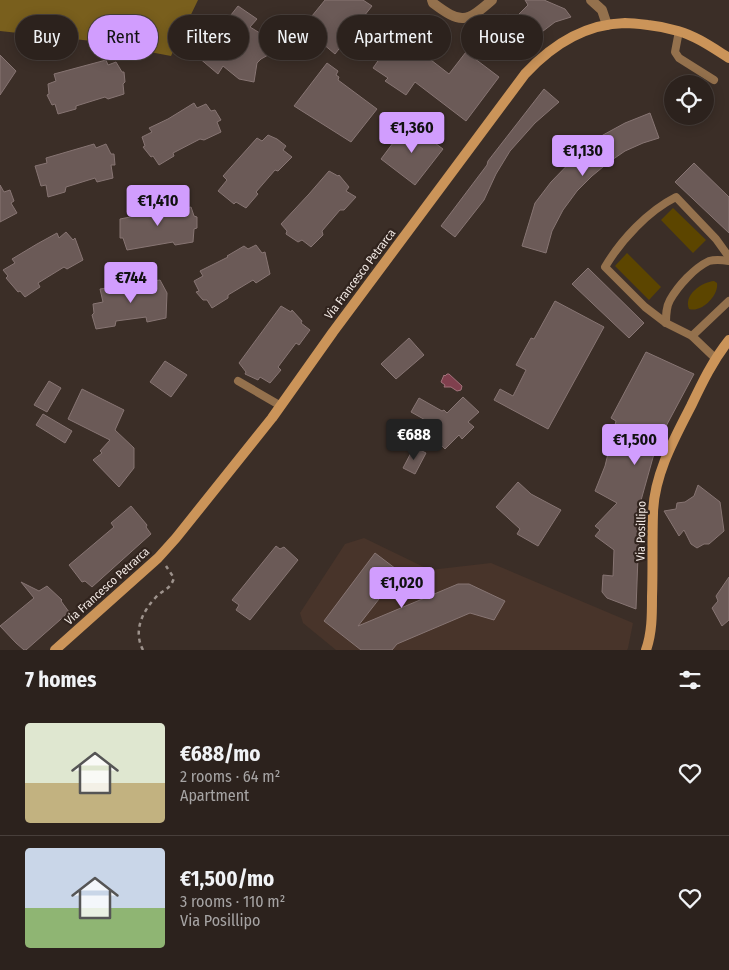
<!DOCTYPE html>
<html lang="en">
<head>
<meta charset="utf-8">
<style>
	body { margin:0; font-family:"Fira Sans Condensed",sans-serif; background:#382f2a; color:#f1f3f6; height:100vh; display:flex; flex-direction:column; font-size:19px; white-space:nowrap }
	* { box-sizing:border-box; margin:0 }
	p { font-size:16px; color:#a6a4a4 }
	.icon { flex:none; width:28px; height:28px; fill:none; stroke:currentColor; stroke-width:2; stroke-linecap:round; stroke-linejoin:round }
	.map { position:relative; height:650px; overflow:hidden }
	.panel { display:flex; flex-direction:column; background:#2c221d; flex:1 }
	.panel>* { flex:none }
	.banner { position:absolute; left:15px; top:15px; width:700px; height:45px; display:flex; gap:10px }
	.tools { position:absolute; left:664px; top:75px; display:grid; gap:10px }
	.tools a { display:grid; place-items:center; width:50px; height:50px; border-radius:50%; background:#2c221d; box-shadow:0 2px 12px #0003,0 0 0 1px #483f3b; font-size:25px }
	.price { position:absolute; translate:-50% -42px; padding:0 11px; border-radius:5px; background:#d19dfe; color:#111; font-size:16px; line-height:32px; filter:drop-shadow(0 1px 2px #0008) }
	.price::after { content:''; position:absolute; left:50%; top:30px; width:15px; height:11px; margin-left:-8px; background:inherit; clip-path:polygon(0 0,100% 0,50% 100%) }
	.price.on { background:#222; color:#fff }
	ul { padding:0; list-style:none }
	li { display:flex; align-items:center; gap:15px; height:125px; padding:0 25px }
	li+li { border-top:1px solid #483f3b }
	li span { display:grid; place-items:center; flex:none; width:140px; height:100px; border-radius:5px; color:#555 }
	li>.icon { margin-inline-start:auto }
	span .icon { width:60px; height:60px; fill:#fffc; stroke-width:1 }
	li b { font-size:21px }
	h2 { display:flex; justify-content:space-between; align-items:center; height:60px; padding:0 25px; font-size:21px }
	.pill { padding:0 18px; border-radius:22px; background:#2c221d; box-shadow:0 2px 12px #0003,0 0 0 1px #483f3b; font-size:18px; line-height:45px }
	.pill.on { background:#d19dfe; color:#111 }
	.map>svg:first-child { display:block }
	.built { fill:#48342a }
	.green { fill:#5c4500 }
	.forest { fill:#795f1d }
	.water { fill:#80404e; stroke:#a2737b }
	.building { fill:#6b5a57; stroke:#877573 }
	.lines { fill:none; stroke-linecap:round; stroke-linejoin:round }
	.path { stroke:#9d928c; stroke-width:2.5; stroke-dasharray:4 4; stroke-linecap:butt }
	.lane { stroke:#94714d; stroke-width:8 }
	.street { stroke:#94714d; stroke-width:10 }
	.secondary { stroke:#cb9459; stroke-width:10 }
	.labels { text-anchor:middle; stroke-width:4.5; stroke-linejoin:round; paint-order:stroke }
	.street-label { font-size:12px; fill:#f2e9e4; stroke:#31241e }
</style>
</head>
<body>
<div class="map">
<svg width="729" height="650" viewBox="0 0 729 650">
	<rect width="100%" height="100%" fill="#3b2e27"/>
	<polygon class="built" points="364,538 430,570 491,563 633,623 628,648 627,650 336,650 303,623 300,613 345,544"/>
	<g class="green">
		<polygon points="673,208 706,240 693,253 661,220"/>
		<polygon points="627,253 661,287 649,300 615,266"/>
		<path d="M714 281 717 283C719 295 702 313 689 309 683 295 702 282 714 281Z"/>
	</g>
	<polygon class="forest" points="0,0 198,0 171,56 92,41 0,31"/>
	<polygon class="water" points="447,374 449,374 462,386 461,390 457,391 451,387 444,387 445,385 441,382 444,375 445,376"/>
	<g class="building">
		<polygon points="325,0 363,0 372,6 364,16 367,18 352,37 349,36 335,54 303,27"/>
		<polygon points="525,0 544,0 565,9 571,17 555,22 522,47 496,28 506,14 513,20 528,5"/>
		<polygon points="238,6 257,19 250,27 268,38 277,50 261,59 257,63 254,82 239,79 223,66 218,74 198,57"/>
		<polygon points="404,29 418,39 421,38 438,50 431,60 449,74 466,52 499,77 466,121 415,82 406,95 385,81 388,78 373,68 385,51 387,53"/>
		<polygon points="0,55 16,71 0,95"/>
		<polygon points="106,60 108,65 116,62 122,72 124,72 125,82 123,84 124,94 108,99 105,97 76,106 76,109 58,114 55,104 52,105 47,95 49,94 48,84 56,81 54,74"/>
		<polygon points="327,63 338,71 336,75 339,77 338,80 377,109 351,142 294,106"/>
		<polygon points="544,89 559,102 535,123 510,151 496,174 484,200 455,237 441,226 487,165 488,161"/>
		<polygon points="194,103 197,108 206,104 211,111 215,110 221,120 217,122 221,132 204,140 200,139 173,153 174,156 159,165 153,156 151,157 143,147 145,146 142,137 152,132 149,128 168,119"/>
		<polygon points="650,113 659,138 643,143 625,151 609,162 592,176 577,191 563,210 552,231 546,253 522,246 535,203 551,182 583,149 603,135 625,123"/>
		<polygon points="408,123 443,149 415,185 381,159"/>
		<polygon points="268,135 277,139 286,146 283,150 292,157 278,171 275,170 256,192 258,194 246,208 236,202 234,204 218,191 227,180 223,176 257,138 262,141"/>
		<polygon points="94,144 96,148 106,144 111,154 114,154 115,165 111,165 113,178 97,182 95,178 66,187 65,192 48,197 46,185 41,186 35,166 47,163 46,158"/>
		<polygon points="694,163 729,197 729,233 675,182"/>
		<polygon points="329,171 338,176 339,175 349,187 346,191 356,197 344,210 340,210 322,231 323,235 311,247 302,240 298,242 286,234 287,231 281,224 309,194"/>
		<polygon points="0,185 4,192 10,190 14,201 11,203 17,213 0,222"/>
		<polygon points="180,203 182,209 191,207 194,216 197,217 197,228 194,229 193,242 175,245 173,242 127,250 123,238 120,238 120,219 130,217 129,211"/>
		<polygon points="66,232 73,240 75,238 83,260 67,269 64,267 38,283 40,287 25,297 20,291 18,292 6,278 8,276 3,270 15,263 12,259 37,244 57,233 59,238"/>
		<polygon points="256,245 262,253 265,252 270,274 256,283 253,280 228,295 228,298 212,308 207,300 203,300 196,292 199,291 194,281 203,276 200,271 228,257 227,256 244,246 248,249"/>
		<polygon points="588,268 644,323 629,338 572,284"/>
		<polygon points="160,280 167,293 166,318 147,322 146,317 116,321 115,326 96,329 92,315 94,313 93,304 103,302 100,289"/>
		<polygon points="555,301 604,327 548,429 494,400 500,389 513,396 526,370 516,365 531,338 534,339"/>
		<polygon points="281,306 291,312 292,310 302,321 301,323 310,330 299,345 296,343 278,367 281,370 270,383 260,377 258,380 245,374 246,372 239,363"/>
		<polygon points="409,338 424,355 396,379 381,364"/>
		<polygon points="646,352 694,374 657,443 640,504 636,609 607,598 602,592 603,575 613,576 614,550 595,536 600,530 595,526 617,503 595,491 605,466 616,421 611,418"/>
		<polygon points="165,361 187,375 171,397 150,382"/>
		<polygon points="49,381 61,388 47,412 34,405"/>
		<polygon points="82,389 124,410 115,430 134,448 134,468 119,487 93,460 102,453 100,451 110,440 68,419"/>
		<polygon points="463,397 479,412 468,422 474,427 462,439 459,435 445,449 430,434 436,426 411,412 419,398 442,411 444,410 447,413"/>
		<polygon points="43,414 72,431 65,443 36,425"/>
		<polygon points="414,447 426,453 415,474 403,468"/>
		<polygon points="518,482 531,494 561,510 538,546 517,534 520,529 496,507"/>
		<polygon points="698,485 720,502 724,531 709,544 704,544 697,548 691,544 684,530 679,536 664,511 676,509 677,503 685,502 694,496"/>
		<polygon points="131,506 147,525 146,527 151,534 92,587 85,581 82,582 69,565 114,527 111,523"/>
		<polygon points="276,546 280,549 284,547 298,560 250,620 236,610 239,605 232,600"/>
		<polygon points="375,553 400,572 358,626 458,584 469,584 505,601 494,620 470,613 397,644 392,650 361,650 324,621"/>
		<polygon points="729,577 729,620 722,626 712,608 718,601 716,596"/>
		<polygon points="21,582 39,591 47,586 62,600 61,601 69,612 26,650 24,650 16,643 0,626 34,598"/>
	</g>
	<g class="lines">
		<path class="path" d="M143 650C133 631 142 612 156 597 164 589 170 590 174 578L166 566"/>
		<g class="lane">
			<polyline points="679,31 675,52 679,58 714,80"/>
			<path d="M666 323C666 315 666 307 670 300 678 286 694 268 709 261 716 259 723 260 729 261"/>
			<path d="M692 336 666 323 645 307 605 267C621 240 648 211 676 197L716 239 729 257"/>
			<polyline points="715,358 692,336 729,301"/>
			<polyline points="238,381 281,406"/>
		</g>
		<g class="street">
			<path d="M432 0 433 3C461 24 466 23 492 0"/>
			<polyline points="591,0 602,10 607,25"/>
		</g>
		<g class="secondary">
			<path d="M55 650 158 558 176 538 272 418 333 332 525 74C551 46 585 24 625 23 632 23 640 24 648 25 658 26 668 28 678 31 696 36 713 48 729 58"/>
			<path d="M646 650C652 633 652 615 652 597 653 569 652 541 653 513 654 475 674 439 691 406 702 383 713 360 729 340"/>
		</g>
	</g>
	<g class="labels">
		<g class="street-label">
			<text transform="translate(360 274) rotate(-53)" y="4">Via Francesco Petrarca</text>
			<text transform="translate(641 531) rotate(-89)" y="4">Via Posillipo</text>
			<text transform="translate(107 586) rotate(-42)" y="4">Via Francesco Petrarca</text>
		</g>
	</g>
</svg>
<div class="tools">
<a><svg class="icon" aria-label="locate" viewBox="0 0 24 24"><circle cx="12" cy="12" r="6"/><path d="M12 2v4M12 18v4M2 12h4M18 12h4"/></svg></a>
</div>
<b class="price" style="left:412px;top:154px">€1,360</b>
<b class="price" style="left:583px;top:177px">€1,130</b>
<b class="price" style="left:158px;top:227px">€1,410</b>
<b class="price" style="left:131px;top:304px">€744</b>
<b class="price on" style="left:414px;top:461px">€688</b>
<b class="price" style="left:635px;top:466px">€1,500</b>
<b class="price" style="left:402px;top:609px">€1,020</b>
<div class="banner">
<a class="pill">Buy</a>
<a class="pill on">Rent</a>
<a class="pill">Filters</a>
<a class="pill">New</a>
<a class="pill">Apartment</a>
<a class="pill">House</a>
</div>
</div>
<section class="panel">
<h2>7 homes<svg class="icon" aria-label="filters" viewBox="0 0 24 24"><path d="M4 7h16M4 17h16"/><circle cx="9" cy="7" r="2"/><circle cx="15" cy="17" r="2"/></svg></h2>
<ul>
<li><span style="background:linear-gradient(#dfe7d0 60%,#c2b280 0)"><svg class="icon" aria-label="home" viewBox="0 0 24 24"><path d="M3 11l9-7 9 7M6 9v11h12V9"/></svg></span><div><b>€688/mo</b><p>2 rooms · 64 m²</p><p>Apartment</p></div><svg class="icon" aria-label="heart" viewBox="0 0 24 24"><path d="M12 20l-8-8c-3-5 5-10 8-4 3-6 11-1 8 4z"/></svg></li>
<li><span style="background:linear-gradient(#c9d6e8 60%,#8fb573 0)"><svg class="icon" aria-label="home" viewBox="0 0 24 24"><path d="M3 11l9-7 9 7M6 9v11h12V9"/></svg></span><div><b>€1,500/mo</b><p>3 rooms · 110 m²</p><p>Via Posillipo</p></div><svg class="icon" aria-label="heart" viewBox="0 0 24 24"><path d="M12 20l-8-8c-3-5 5-10 8-4 3-6 11-1 8 4z"/></svg></li>
</ul>
</section>
</body>
</html>
